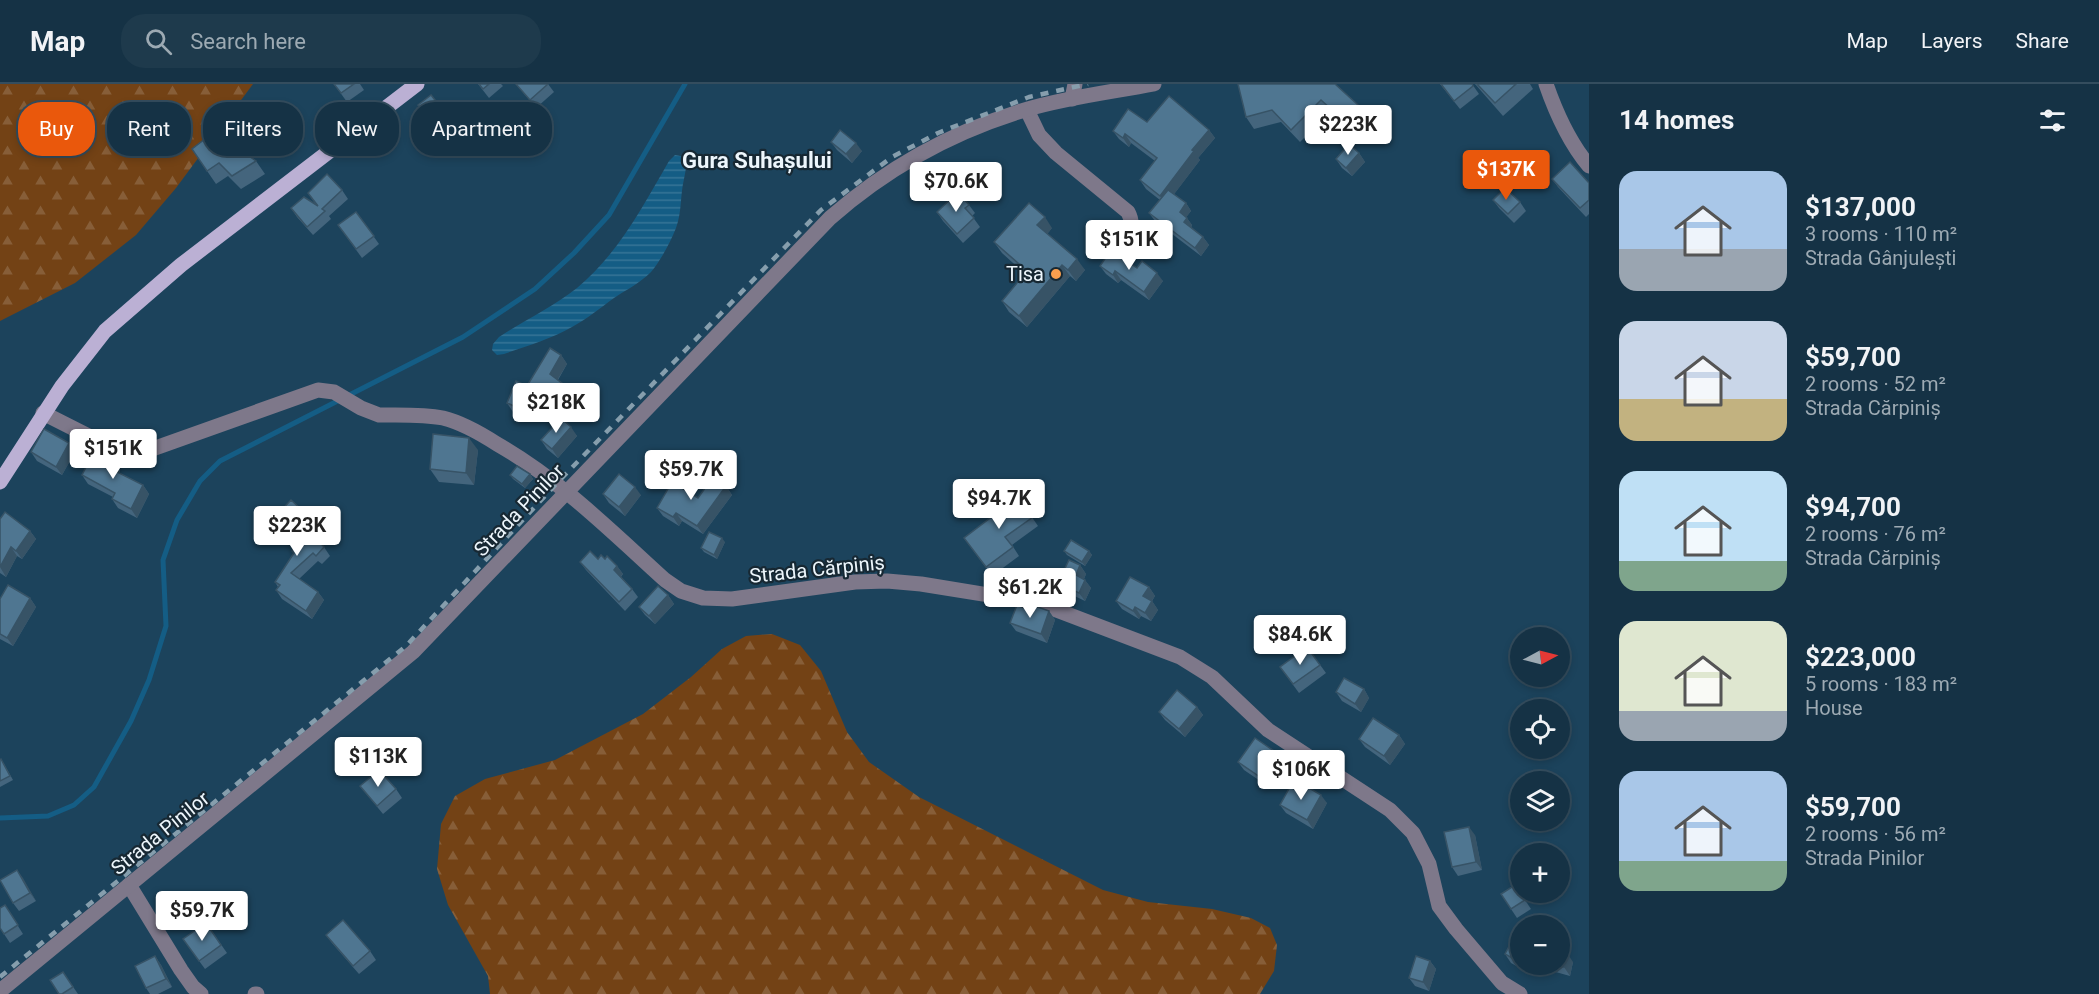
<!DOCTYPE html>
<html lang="en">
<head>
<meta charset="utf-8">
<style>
	body { margin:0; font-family:Roboto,sans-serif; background:#1e3a4c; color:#f1f3f6; height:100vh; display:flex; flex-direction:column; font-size:22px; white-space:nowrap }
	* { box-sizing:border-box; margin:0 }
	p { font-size:20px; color:#9daab3 }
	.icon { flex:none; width:33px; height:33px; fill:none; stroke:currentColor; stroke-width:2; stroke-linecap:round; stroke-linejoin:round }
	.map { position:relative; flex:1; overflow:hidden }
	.drawer { display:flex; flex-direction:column; background:#153245; width:510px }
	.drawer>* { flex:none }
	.top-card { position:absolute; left:18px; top:18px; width:570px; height:54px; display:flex; gap:12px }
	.needle { width:39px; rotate:83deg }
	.buttons { position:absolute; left:1510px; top:543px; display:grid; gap:12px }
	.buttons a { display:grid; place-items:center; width:60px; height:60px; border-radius:50%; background:#153245; box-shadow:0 3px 9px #0003,0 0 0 2px #344d5e; font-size:30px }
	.price { position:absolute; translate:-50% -51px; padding:0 14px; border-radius:6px; background:#fff; color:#222; font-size:20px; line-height:39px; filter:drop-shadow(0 2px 3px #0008) }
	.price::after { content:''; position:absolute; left:50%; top:36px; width:18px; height:14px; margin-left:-9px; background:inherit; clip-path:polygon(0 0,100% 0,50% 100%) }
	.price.active { background:#ea580c; color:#fff }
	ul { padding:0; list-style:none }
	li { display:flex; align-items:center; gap:18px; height:150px; padding:0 30px }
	li span { display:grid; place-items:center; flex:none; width:168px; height:120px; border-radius:18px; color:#555 }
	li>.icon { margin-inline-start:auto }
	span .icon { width:72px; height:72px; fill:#fffc; stroke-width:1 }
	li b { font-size:26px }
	h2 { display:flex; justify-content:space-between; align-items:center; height:72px; padding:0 30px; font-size:26px }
	.chip { padding:0 21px; border-radius:24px; background:#153245; box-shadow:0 3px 9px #0003,0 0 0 2px #344d5e; font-size:21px; line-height:54px }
	.chip.active { background:#ea580c; color:#fff }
	header { display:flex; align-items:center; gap:36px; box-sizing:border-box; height:84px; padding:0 30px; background:#153245; border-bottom:2px solid #344d5e }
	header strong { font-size:28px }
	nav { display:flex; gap:33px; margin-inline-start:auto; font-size:21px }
	.search { width:420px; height:54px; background:#1e3a4c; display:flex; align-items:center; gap:15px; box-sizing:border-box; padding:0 21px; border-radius:24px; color:#9daab3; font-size:22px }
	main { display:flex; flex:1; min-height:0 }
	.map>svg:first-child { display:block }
	.forest { fill:url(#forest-firs) }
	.water { fill:url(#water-rules) }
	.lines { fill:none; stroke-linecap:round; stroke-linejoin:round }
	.stream { stroke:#145d85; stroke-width:5 }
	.minor { stroke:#7e788a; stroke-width:15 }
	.major { stroke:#bbb0d4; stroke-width:15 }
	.rail { stroke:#869ead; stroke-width:4.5; stroke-dasharray:8 8; stroke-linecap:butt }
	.wall { fill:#44657d }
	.shaded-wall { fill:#375366 }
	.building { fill:#4f7691; stroke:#375366; stroke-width:1.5 }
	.poi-dot { fill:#fa9f4e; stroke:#172833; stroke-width:2 }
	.labels { text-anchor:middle; stroke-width:4.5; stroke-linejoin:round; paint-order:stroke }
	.poi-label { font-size:20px; fill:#edf6fc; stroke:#172833; text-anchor:end }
	.street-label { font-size:20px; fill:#edf6fc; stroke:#172833 }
	.quarter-label { font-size:22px; font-weight:bold; fill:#edf6fc; stroke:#172833 }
</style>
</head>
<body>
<header>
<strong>Map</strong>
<div class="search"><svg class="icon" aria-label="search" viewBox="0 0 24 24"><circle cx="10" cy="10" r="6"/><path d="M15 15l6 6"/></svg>Search here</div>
<nav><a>Map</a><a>Layers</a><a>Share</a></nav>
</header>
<main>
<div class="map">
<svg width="1589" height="910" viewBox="0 0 1589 910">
	<defs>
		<pattern id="forest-firs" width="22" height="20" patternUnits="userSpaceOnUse" patternTransform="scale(1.5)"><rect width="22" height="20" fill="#734215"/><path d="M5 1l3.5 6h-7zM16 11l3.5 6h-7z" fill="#875e38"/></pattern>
		<pattern id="water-rules" width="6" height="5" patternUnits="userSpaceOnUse" patternTransform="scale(1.5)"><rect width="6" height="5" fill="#145d85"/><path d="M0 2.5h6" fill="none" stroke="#367597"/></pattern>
	</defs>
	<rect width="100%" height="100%" fill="#1c435c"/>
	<g class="forest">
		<polygon points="0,0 253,0 176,104 136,151 75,199 0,237"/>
		<polygon points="772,550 800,561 821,587 847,648 869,678 919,713 1103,806 1148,818 1212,825 1251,834 1270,844 1277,861 1274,887 1260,910 490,910 488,892 448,821 437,785 441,740 455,712 485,695 555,676 643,630 691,593 722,565 746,552"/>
	</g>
	<path class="water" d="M675 71C690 72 686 84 684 95 680 112 682 128 676 144 670 159 661 176 651 188 640 199 626 206 614 214 600 224 587 235 572 243 551 255 527 262 504 270L497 271 492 266 493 260 499 253C525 236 553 223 577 204 618 170 643 122 669 77Z"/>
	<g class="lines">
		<polyline class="stream" points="0,734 48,732 74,721 94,703 131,637 149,596 166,542 163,476 177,436 200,397 220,377 463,253 535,205 574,169 609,131 685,0"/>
		<g class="minor">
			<path d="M1546 0C1556 29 1569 58 1589 82"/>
			<polyline points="1072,15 1075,0"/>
			<path d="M1027 26 1039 51 1056 69 1128 128C1135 141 1129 150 1123 163"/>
			<path d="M43 329 130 373 318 306 334 308 361 324 379 331C400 331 423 330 443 334 463 339 480 349 497 360 560 396 611 447 665 496L681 507 703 514 732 515 855 498 887 497 921 500 1038 519 1180 573 1212 593 1268 646 1390 726 1413 749 1429 780 1439 822 1456 845 1502 899 1520 910"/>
			<polyline points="129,801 181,886 193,903 201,910"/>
			<path d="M0 907 413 568 830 134C889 82 953 47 1028 25 1069 13 1112 8 1154 0"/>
			<polyline points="255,910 257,910"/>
		</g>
		<polyline class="major" points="0,398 62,302 105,247 181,181 417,0"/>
		<polyline class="rail" points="0,893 406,562 557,399 821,126 892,73 938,49 1029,13 1088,0"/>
	</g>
	<g class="wall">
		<polygon points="334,0 360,0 364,6 347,18"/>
		<polygon points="478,0 501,0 503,2 489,14"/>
		<polygon points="516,0 548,0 554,8 536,24"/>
		<polygon points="1238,0 1358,21 1366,33 1351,48 1330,28 1300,58 1281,38 1254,45 1246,33"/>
		<polygon points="1440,0 1472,0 1479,10 1460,25"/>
		<polygon points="1475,0 1530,0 1533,5 1503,32"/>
		<polygon points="418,21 446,30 452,38 439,49"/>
		<polygon points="1147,38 1209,46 1215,54 1198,74 1200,76 1174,110 1186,119 1191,127 1186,133 1192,141 1191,144 1203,153 1209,161 1201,172 1155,137 1149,129 1160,116 1146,105 1140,96 1155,77 1131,59 1129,63 1119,55 1113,47"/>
		<polygon points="293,44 299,53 284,65 280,61 273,67 259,49"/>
		<polygon points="831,58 862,67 852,79 837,66"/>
		<polygon points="192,65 256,77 265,90 241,105 228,92 216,100"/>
		<polygon points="1359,69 1365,78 1352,92 1342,84 1336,75"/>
		<polygon points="1552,95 1589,99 1589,130 1586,133 1558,103"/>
		<polygon points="342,106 348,115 329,132 331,135 313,151 297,133 291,124 316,121 308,109"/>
		<polygon points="1493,116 1520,118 1526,127 1514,139 1499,124"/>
		<polygon points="969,121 975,129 972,132 980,143 963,159 943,137 937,128"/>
		<polygon points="356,128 379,160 362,174 338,141"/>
		<polygon points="1052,144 1047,150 1085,186 1076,197 1070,192 1027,243 1009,228 1002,217 1025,190 1002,169 994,158"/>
		<polygon points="1100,182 1137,184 1163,197 1149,216 1121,196 1118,199 1106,190"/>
		<polygon points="561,271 567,280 558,296 581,318 565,338 577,352 558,374 547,365 541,356 559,336 536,318 529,335 513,328 507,319"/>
		<polygon points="478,366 474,401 439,398 430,385"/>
		<polygon points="31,368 75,368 62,391 37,377"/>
		<polygon points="114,379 120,387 119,389 143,401 149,410 137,434 118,424 112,415 113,413 88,400 82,391"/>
		<polygon points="530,390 533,395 525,404 513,395 510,391"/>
		<polygon points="726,402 732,411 703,450 682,437 679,442 663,432 657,424 698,414"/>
		<polygon points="1014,407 1038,442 1012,461 1019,472 992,492 964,454 1002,425"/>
		<polygon points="603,410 641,411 625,432 609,419"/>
		<polygon points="304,428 310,436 305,442 324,463 330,472 322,480 318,477 299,495 318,508 324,516 312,535 282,515 276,506 278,503 275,498 294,470 299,460 280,443 274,434"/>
		<polygon points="0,435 30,447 36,455 22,475 17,472 6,493 0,489"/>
		<polygon points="725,458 717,475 704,468 701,464"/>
		<polygon points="1064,467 1089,467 1092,471 1085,482 1067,471"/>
		<polygon points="605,475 617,482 623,490 621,493 632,505 638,513 625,527 586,486 580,478"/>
		<polygon points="1080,481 1086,490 1084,495 1091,504 1085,517 1064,507 1058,499"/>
		<polygon points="1149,503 1155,512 1152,517 1158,526 1151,537 1141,532 1139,535 1122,525 1116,517"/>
		<polygon points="668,511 674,520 655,540 645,531 639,523"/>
		<polygon points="30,514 36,523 13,562 0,555 0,515"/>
		<polygon points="1049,527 1055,536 1047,559 1016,547 1010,539 1033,528"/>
		<polygon points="1307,563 1326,589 1299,609 1280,583"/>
		<polygon points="1364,605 1369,614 1361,628 1342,617 1336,608"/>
		<polygon points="1197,623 1203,631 1185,653 1165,636 1159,628"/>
		<polygon points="1399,651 1405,660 1390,681 1365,663 1359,655"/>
		<polygon points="0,676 4,680 13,696 0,703"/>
		<polygon points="1280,676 1277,679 1282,685 1269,703 1244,686 1238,678"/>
		<polygon points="360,702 396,705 402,714 383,730"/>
		<polygon points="1294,705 1327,719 1313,745 1286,729 1280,721"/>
		<polygon points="1475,751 1482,786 1458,792 1452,783"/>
		<polygon points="17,786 36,817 19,827 13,819"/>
		<polygon points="1515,801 1531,825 1517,834 1501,810"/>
		<polygon points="5,821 23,850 10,859 0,844"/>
		<polygon points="206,839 227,869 205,885 183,855"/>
		<polygon points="326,851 370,867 376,876 359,890 332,859"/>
		<polygon points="1521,862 1521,880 1539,880 1533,891 1511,879 1505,870"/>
		<polygon points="155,872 161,881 172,903 158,910 150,910 146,904"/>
		<polygon points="1430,877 1436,885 1429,907 1415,902 1409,894"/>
		<polygon points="1573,878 1570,892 1552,887 1547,880 1560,880"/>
		<polygon points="63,888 78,910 59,910"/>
	</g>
	<g class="shaded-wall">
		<polygon points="1209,46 1215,54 1198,74 1200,76 1166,121 1160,112 1192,66"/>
		<polygon points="1125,50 1131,59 1129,63 1123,54"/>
		<polygon points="856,59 862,67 852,79 846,70"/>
		<polygon points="1359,69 1365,78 1352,92 1346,84"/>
		<polygon points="1186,119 1191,127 1185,135 1180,128"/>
		<polygon points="1045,133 1052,144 1045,153 1037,141"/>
		<polygon points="1187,134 1192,141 1189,146 1184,138"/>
		<polygon points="1203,153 1209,161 1201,172 1195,164"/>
		<polygon points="1077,175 1085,186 1076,197 1068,186"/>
		<polygon points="1062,181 1070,192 1027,243 1019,232"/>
		<polygon points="1115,187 1121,196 1118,199 1113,191"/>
		<polygon points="1157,189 1163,197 1149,216 1144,208"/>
		<polygon points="561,271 567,280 556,298 550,290"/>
		<polygon points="575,309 581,318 563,340 557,331"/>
		<polygon points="530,310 536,318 529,335 523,326"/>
		<polygon points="571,343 577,352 558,374 552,365"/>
		<polygon points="469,354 478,366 474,401 466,389"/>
		<polygon points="69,359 75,368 62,391 56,383"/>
		<polygon points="114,379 120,387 117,393 111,385"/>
		<polygon points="530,390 533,395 525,404 522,400"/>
		<polygon points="143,401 149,410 137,434 131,425"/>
		<polygon points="726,402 732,411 703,450 697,442"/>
		<polygon points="635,403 641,411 625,432 619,423"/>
		<polygon points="304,428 310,436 304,443 298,435"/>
		<polygon points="676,429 682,437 679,442 673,433"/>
		<polygon points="30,447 36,455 22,475 16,467"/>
		<polygon points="722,454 725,458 717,475 714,471"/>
		<polygon points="11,463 17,472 6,493 0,483"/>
		<polygon points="1089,467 1092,471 1085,482 1082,478"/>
		<polygon points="1080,481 1086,490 1082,500 1076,491"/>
		<polygon points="617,482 623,490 619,494 614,486"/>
		<polygon points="1085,496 1091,504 1085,517 1079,509"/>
		<polygon points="1149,503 1155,512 1149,521 1143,512"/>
		<polygon points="318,508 324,516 312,535 306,527"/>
		<polygon points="668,511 674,520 655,540 649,532"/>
		<polygon points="30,514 36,523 13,562 7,554"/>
		<polygon points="1152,517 1158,526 1151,537 1145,529"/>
		<polygon points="1135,523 1141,532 1139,535 1133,527"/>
		<polygon points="1049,527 1055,536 1047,559 1041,550"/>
		<polygon points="1364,605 1369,614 1361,628 1355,620"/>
		<polygon points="1197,623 1203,631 1185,653 1179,645"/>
		<polygon points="1399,651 1405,660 1390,681 1384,672"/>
		<polygon points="1274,667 1280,676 1277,679 1282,685 1269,703 1263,695 1270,673"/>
		<polygon points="1321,711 1327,719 1313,745 1307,736"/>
		<polygon points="1469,743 1475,751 1482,786 1476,778"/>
		<polygon points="17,786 23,794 36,817 30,809"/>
		<polygon points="1567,869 1573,878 1570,892 1564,883"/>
		<polygon points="155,872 161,881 172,903 166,895"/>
		<polygon points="1430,877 1436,885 1429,907 1423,898"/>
		<polygon points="1528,880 1539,880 1533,891 1527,882"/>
	</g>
	<g class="building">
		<polygon points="334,0 354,0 341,9"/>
		<polygon points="479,0 489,0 483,5"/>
		<polygon points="516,0 548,0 530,16"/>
		<polygon points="1238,0 1335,0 1358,21 1343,36 1321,16 1291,46 1272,26 1246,33"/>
		<polygon points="1441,0 1472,0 1473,2 1454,17"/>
		<polygon points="1477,0 1516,0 1495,19"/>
		<polygon points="431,11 446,30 434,40 418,21"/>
		<polygon points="1169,12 1209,46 1192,66 1194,67 1160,112 1140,96 1157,74 1125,50 1123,54 1113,47 1128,25 1147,38"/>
		<polygon points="282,30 293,44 278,57 275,53 267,58 259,49"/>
		<polygon points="840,46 856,59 846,70 831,58"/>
		<polygon points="214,48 256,77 232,92 219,79 207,87 192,65"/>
		<polygon points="1349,60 1359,69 1346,84 1336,75"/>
		<polygon points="1570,78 1589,99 1589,116 1580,124 1552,95"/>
		<polygon points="327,90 342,106 322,125 325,127 307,143 291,124 304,113 318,122 308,109"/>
		<polygon points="1505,104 1520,118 1508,130 1493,116"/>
		<polygon points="1168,106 1186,119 1180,128 1187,134 1184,138 1203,153 1195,164 1149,129"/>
		<polygon points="958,108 969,121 965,124 974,134 957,150 937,128"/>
		<polygon points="1029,119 1045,133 1037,141 1077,175 1068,186 1062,181 1019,232 1002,217 1027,187 994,158"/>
		<polygon points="356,128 374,152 356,165 338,141"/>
		<polygon points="1111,166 1137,184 1142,177 1157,189 1144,208 1115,187 1113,191 1100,182"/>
		<polygon points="550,264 561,271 550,290 575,309 557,331 530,310 523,326 507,319 516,297 527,302"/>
		<polygon points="561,334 571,343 552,365 541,356"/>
		<polygon points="44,345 69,359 56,383 31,368"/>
		<polygon points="433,350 469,354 466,389 430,385"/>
		<polygon points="94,368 114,379 111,385 143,401 131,425 112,415 115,409 82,391"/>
		<polygon points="517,382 530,390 522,400 510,391"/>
		<polygon points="619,390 635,403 619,423 603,410"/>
		<polygon points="713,393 726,402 697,442 676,429 673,433 657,424 672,398 698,414"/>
		<polygon points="1014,407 1033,433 1005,453 1013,463 986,483 964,454 1002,425 998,419"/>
		<polygon points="291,416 304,428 298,435 324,463 316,472 313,469 291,489 318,508 306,527 276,506 280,501 275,498 294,469 292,467 299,460 296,457 298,455 274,434"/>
		<polygon points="5,428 30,447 16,467 11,463 0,483 0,435"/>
		<polygon points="709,448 722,454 714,471 701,464"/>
		<polygon points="1071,456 1089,467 1082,478 1064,467"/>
		<polygon points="590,467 598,475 601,471 605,475 607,472 617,482 614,486 632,505 619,518 580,478"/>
		<polygon points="1069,476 1080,481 1076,491 1085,496 1079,509 1058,499"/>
		<polygon points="1130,493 1149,503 1143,512 1152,517 1145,529 1135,523 1133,527 1116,517"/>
		<polygon points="8,501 30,514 7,554 0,550 0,515"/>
		<polygon points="658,502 668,511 649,532 639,523"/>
		<polygon points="1017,521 1033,528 1035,522 1049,527 1041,550 1010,539"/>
		<polygon points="1307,563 1320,581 1293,600 1280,583"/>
		<polygon points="1344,594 1364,605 1355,620 1336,608"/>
		<polygon points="1177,606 1197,623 1179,645 1159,628"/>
		<polygon points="1373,634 1399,651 1384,672 1359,655"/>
		<polygon points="1255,654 1274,667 1270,673 1276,677 1263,695 1238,678"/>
		<polygon points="1,675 10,692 0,697 0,676"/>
		<polygon points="379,686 396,705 377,722 360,702"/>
		<polygon points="1299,698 1321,711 1307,736 1280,721 1290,703 1294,705"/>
		<polygon points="1469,743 1476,778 1452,783 1444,748"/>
		<polygon points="17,786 30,809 13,819 0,796"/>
		<polygon points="1515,801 1525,816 1511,825 1501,810"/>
		<polygon points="5,821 18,841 4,850 0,844 0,824"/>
		<polygon points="343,836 370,867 353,882 326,851"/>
		<polygon points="206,839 221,861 199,877 183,855"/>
		<polygon points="1512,857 1521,862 1521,879 1505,870"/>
		<polygon points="1560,868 1567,869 1564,883 1553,880 1560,880"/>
		<polygon points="155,872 166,895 146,904 135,882"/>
		<polygon points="1416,872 1430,877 1423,898 1409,894"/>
		<polygon points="63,888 73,903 62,910 59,910 50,896"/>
	</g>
	<circle class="poi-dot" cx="1056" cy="190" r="6"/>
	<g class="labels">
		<g class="poi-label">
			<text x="1044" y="197">Tisa</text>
		</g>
		<g class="street-label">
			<text transform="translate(519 426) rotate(-46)" y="7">Strada Pinilor</text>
			<text transform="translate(817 485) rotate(-6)" y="7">Strada Cărpiniș</text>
			<text transform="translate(160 749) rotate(-39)" y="7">Strada Pinilor</text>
		</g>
		<g class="quarter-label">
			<text x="757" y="84">Gura Suhașului</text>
		</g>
	</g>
</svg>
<div class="buttons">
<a><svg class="needle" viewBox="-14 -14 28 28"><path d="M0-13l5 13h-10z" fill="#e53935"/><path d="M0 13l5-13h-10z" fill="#9daab3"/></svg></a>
<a><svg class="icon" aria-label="locate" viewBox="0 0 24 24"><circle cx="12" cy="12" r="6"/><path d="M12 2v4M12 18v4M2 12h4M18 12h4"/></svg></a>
<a><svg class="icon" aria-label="layers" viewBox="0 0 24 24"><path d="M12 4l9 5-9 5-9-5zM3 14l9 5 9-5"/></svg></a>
<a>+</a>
<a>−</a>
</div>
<b class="price" style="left:1348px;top:72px">$223K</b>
<b class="price active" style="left:1506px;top:117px">$137K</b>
<b class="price" style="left:956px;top:129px">$70.6K</b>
<b class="price" style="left:1129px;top:187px">$151K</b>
<b class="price" style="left:556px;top:350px">$218K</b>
<b class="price" style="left:113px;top:396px">$151K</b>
<b class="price" style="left:691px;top:417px">$59.7K</b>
<b class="price" style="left:999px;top:446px">$94.7K</b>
<b class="price" style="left:297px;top:473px">$223K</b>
<b class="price" style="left:1030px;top:535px">$61.2K</b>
<b class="price" style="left:1300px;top:582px">$84.6K</b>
<b class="price" style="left:378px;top:704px">$113K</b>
<b class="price" style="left:1301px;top:717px">$106K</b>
<b class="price" style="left:202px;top:858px">$59.7K</b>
<div class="top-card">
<a class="chip active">Buy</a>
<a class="chip">Rent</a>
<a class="chip">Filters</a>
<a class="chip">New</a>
<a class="chip">Apartment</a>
</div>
</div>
<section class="drawer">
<h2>14 homes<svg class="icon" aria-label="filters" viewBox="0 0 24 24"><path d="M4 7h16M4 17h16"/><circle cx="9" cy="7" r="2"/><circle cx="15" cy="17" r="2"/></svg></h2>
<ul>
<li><span style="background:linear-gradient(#a9c7e8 65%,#9aa5b1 0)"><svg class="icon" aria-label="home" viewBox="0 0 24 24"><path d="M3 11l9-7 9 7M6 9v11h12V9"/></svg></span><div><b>$137,000</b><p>3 rooms · 110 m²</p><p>Strada Gânjulești</p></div></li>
<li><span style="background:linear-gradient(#c9d6e8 65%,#c2b280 0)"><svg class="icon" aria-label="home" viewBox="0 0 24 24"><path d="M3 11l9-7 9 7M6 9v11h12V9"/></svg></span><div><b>$59,700</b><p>2 rooms · 52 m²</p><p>Strada Cărpiniș</p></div></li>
<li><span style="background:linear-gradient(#bfe0f5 75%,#7fa58c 0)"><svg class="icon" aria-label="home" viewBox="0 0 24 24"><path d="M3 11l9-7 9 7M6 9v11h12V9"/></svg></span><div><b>$94,700</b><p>2 rooms · 76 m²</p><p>Strada Cărpiniș</p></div></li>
<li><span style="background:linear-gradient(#dfe7d0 75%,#9aa5b1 0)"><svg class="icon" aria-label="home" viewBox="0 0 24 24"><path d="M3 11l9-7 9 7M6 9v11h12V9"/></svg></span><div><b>$223,000</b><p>5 rooms · 183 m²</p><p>House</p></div></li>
<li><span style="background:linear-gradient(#a9c7e8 75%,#7fa58c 0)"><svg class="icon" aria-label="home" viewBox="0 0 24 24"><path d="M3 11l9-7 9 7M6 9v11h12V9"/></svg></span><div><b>$59,700</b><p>2 rooms · 56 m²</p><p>Strada Pinilor</p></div></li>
</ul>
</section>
</main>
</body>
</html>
